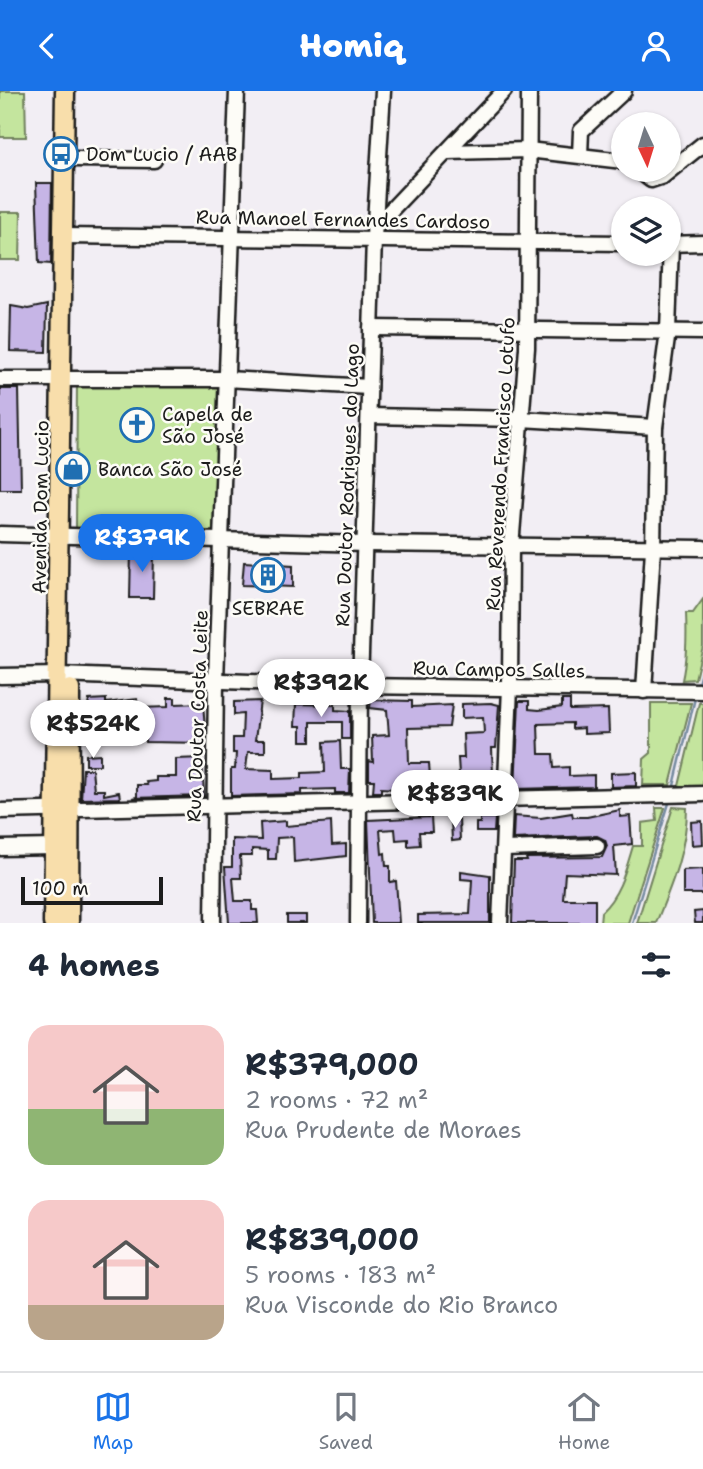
<!DOCTYPE html>
<html lang="en">
<head>
<meta charset="utf-8">
<style>
	body { margin:0; font-family:"Shantell Sans",sans-serif; background:#f2f2f3; color:#1f2937; height:100vh; display:flex; flex-direction:column; font-size:26px; white-space:nowrap }
	* { box-sizing:border-box; margin:0 }
	p { font-size:23px; color:#747a83 }
	.icon { flex:none; width:38px; height:38px; fill:none; stroke:currentColor; stroke-width:2; stroke-linecap:round; stroke-linejoin:round }
	.map { position:relative; height:832px; overflow:hidden }
	.sheet { display:flex; flex-direction:column; background:#fff; flex:1 }
	.sheet>* { flex:none }
	.needle { width:46px; rotate:176deg }
	.buttons { position:absolute; left:611px; top:21px; display:grid; gap:14px }
	.buttons a { display:grid; place-items:center; width:70px; height:70px; border-radius:50%; background:#fff; box-shadow:0 2px 5px #0004; font-size:35px }
	.scale { position:absolute; left:21px; bottom:18px; width:142px; box-sizing:border-box; padding-left:7px; border:4px solid #1c1c1c; border-top:0; font-size:19px; line-height:24px; white-space:nowrap; color:#1c1c1c; -webkit-text-stroke:5px #fdfcf7; paint-order:stroke }
	.price { position:absolute; translate:-50% -60px; padding:0 16px; border-radius:24px; background:#fff; color:#222; font-size:23px; line-height:46px; filter:drop-shadow(0 2px 4px #0008) }
	.price::after { content:''; position:absolute; left:50%; top:42px; width:21px; height:16px; margin-left:-10px; background:inherit; clip-path:polygon(0 0,100% 0,50% 100%) }
	.price.on { background:#1a73e8; color:#fff }
	ul { padding:0; list-style:none }
	li { display:flex; align-items:center; gap:21px; height:175px; padding:0 28px }
	li span { display:grid; place-items:center; flex:none; width:196px; height:140px; border-radius:21px; color:#555 }
	li>.icon { margin-inline-start:auto }
	span .icon { width:84px; height:84px; fill:#fffc; stroke-width:1 }
	li b { font-size:30px }
	h2 { display:flex; justify-content:space-between; align-items:center; height:84px; padding:0 28px; font-size:30px }
	header { display:flex; justify-content:space-between; align-items:center; height:91px; padding:0 28px; background:#1a73e8; color:#fff; font-size:32px; font-weight:800 }
	.tab-bar { display:flex; justify-content:space-around; align-items:center; height:98px; border-top:2px solid #e0e1e3; background:#fff; font-size:19px; color:#747a83 }
	.tab-bar a { display:grid; justify-items:center; gap:4px }
	.tab-bar .on { color:#1a73e8 }
	.map>svg:first-child { display:block }
	.green { fill:#c4e59e; stroke:#70805d; stroke-width:2 }
	.lines { fill:none; stroke-linecap:round; stroke-linejoin:round }
	.stream { stroke:#748aa0; stroke-width:2.5 }
	.building { fill:#c6b5e6; stroke:#1c1c1c; stroke-width:2 }
	.minor-casing { stroke:#1c1c1c; stroke-width:19 }
	.major-casing { stroke:#1c1c1c; stroke-width:23 }
	.minor { stroke:#fdfcf7; stroke-width:14 }
	.major { stroke:#f8deab; stroke-width:18 }
	.labels { text-anchor:middle; stroke-width:5; stroke-linejoin:round; paint-order:stroke }
	.poi-label { font-size:19px; fill:#1c1c1c; stroke:#fdfcf7; text-anchor:start }
	.street-label { font-size:19px; fill:#1c1c1c; stroke:#fdfcf7 }
</style>
</head>
<body>
<header><svg class="icon" aria-label="back" viewBox="0 0 24 24"><path d="M15 5l-7 7 7 7"/></svg>Homiq<svg class="icon" aria-label="person" viewBox="0 0 24 24"><circle cx="12" cy="8" r="4"/><path d="M4 21q1-7 8-7t8 7"/></svg></header>
<div class="map">
<svg width="703" height="832" viewBox="0 0 703 832">
	<rect width="100%" height="100%" fill="#f2eef4"/>
	<filter id="ink" filterUnits="userSpaceOnUse"><feTurbulence type="fractalNoise" baseFrequency=".0143" numOctaves="2"/><feDisplacementMap in="SourceGraphic" scale="14" xChannelSelector="R" yChannelSelector="G"/><feConvolveMatrix kernelMatrix="1 2 1 2 8 2 1 2 1" color-interpolation-filters="sRGB"/></filter>
	<g filter="url(#ink)">
		<g class="green">
			<polygon points="0,0 25,0 26,46 0,46"/>
			<polygon points="0,121 21,121 20,169 0,169"/>
			<polygon points="77,291 221,292 222,444 76,440"/>
			<path d="M703 508V555L695 588 682 589C687 567 687 545 686 522H693Z"/>
			<polygon points="651,612 691,612 670,694 643,694 644,668 651,662"/>
			<polygon points="699,612 703,612 703,695 679,695"/>
			<path d="M673 716 687 717C687 758 671 795 656 832H637Z"/>
			<path d="M656 717H665L628 832H600L601 821C620 804 626 778 633 755H642V732L657 730Z"/>
		</g>
		<g class="lines">
			<g class="stream">
				<polyline points="698,593 703,573"/>
				<polyline points="673,699 695,607"/>
				<polyline points="632,832 670,709"/>
			</g>
		</g>
		<g class="building">
			<polygon points="36,92 52,92 51,173 39,172"/>
			<polygon points="47,214 46,261 10,260 11,215 28,218"/>
			<polygon points="0,298 19,298 21,398 0,398"/>
			<polygon points="131,459 154,460 153,507 130,507"/>
			<polygon points="244,471 293,474 293,496 242,494"/>
			<polygon points="168,607 175,607 175,613 203,612 206,652 145,651 144,628 94,629 93,647 81,647 81,626 86,626 89,609 106,608 106,612 137,608 138,617 168,616"/>
			<polygon points="371,609 412,610 412,616 452,614 449,636 408,637 409,672 429,672 431,700 395,701 395,698 381,697 381,701 373,701 374,689 369,689 369,670 373,671 372,645 389,644 387,619 370,617"/>
			<polygon points="562,609 570,609 570,619 608,618 609,642 584,643 584,637 572,638 572,632 538,633 539,663 553,663 554,677 569,676 569,685 594,684 594,696 515,698 519,610 529,610 529,618 539,619 562,616"/>
			<polygon points="260,610 255,649 265,649 265,661 248,661 246,678 273,679 273,688 302,687 302,682 325,681 324,651 340,650 341,678 350,678 349,702 335,702 335,698 302,699 302,703 231,705 231,678 235,678 236,662 233,662 233,647 242,647 243,623 234,624 234,611"/>
			<polygon points="491,612 499,614 496,657 492,657 493,685 476,685 476,688 469,689 468,699 460,699 458,667 464,667 463,643 484,642 483,626 462,627 462,613"/>
			<polygon points="296,613 335,614 335,619 350,620 350,648 342,648 342,631 311,631 311,650 301,650 301,635 295,635"/>
			<polygon points="100,663 100,674 86,674 86,664"/>
			<polygon points="202,667 204,705 132,707 137,706 137,694 147,694 146,691 156,690 156,686 176,686 176,668"/>
			<polygon points="83,678 92,678 94,699 104,699 104,704 119,701 120,707 81,708"/>
			<polygon points="636,681 636,695 611,696 611,682"/>
			<polygon points="620,719 620,726 630,725 632,753 614,755 616,784 565,782 563,808 595,808 595,832 512,832 514,770 527,770 526,767 602,766 607,755 605,749 597,745 513,748 514,725 541,727 572,722 573,726 587,726"/>
			<polygon points="431,726 432,741 419,741 420,754 408,755 408,748 396,749 395,738 380,739 382,763 385,762 386,775 390,775 390,791 396,790 399,832 372,832 368,729"/>
			<polygon points="480,727 495,727 494,741 476,741 476,732 480,732"/>
			<polygon points="451,728 459,728 460,749 452,750"/>
			<polygon points="286,730 286,735 331,731 332,754 346,753 346,765 294,771 293,746 277,747 276,768 268,768 268,759 252,758 252,765 240,765 241,787 233,787 235,810 252,810 252,819 257,819 258,832 229,832 225,776 232,776 232,748 261,749 260,732"/>
			<polygon points="702,730 703,753 692,754 691,731"/>
			<polygon points="703,778 703,803 683,803 683,779"/>
			<polygon points="461,780 490,784 490,832 418,832 418,824 470,823 472,789 461,788"/>
			<polygon points="703,820 703,832 695,832 694,821"/>
			<rect x="287" y="824" width="19" height="8"/>
		</g>
		<g class="lines">
			<g class="minor-casing">
				<g id="minor">
					<polyline points="448,61 528,59 623,70"/>
					<polyline points="580,64 581,40 624,0"/>
					<polyline points="74,68 154,69"/>
					<polyline points="638,79 651,89 663,85 703,53"/>
					<polyline points="374,137 504,0"/>
					<polyline points="63,145 623,152"/>
					<polyline points="668,153 703,152"/>
					<polyline points="371,237 703,241"/>
					<polyline points="0,288 226,288 369,296"/>
					<polyline points="369,325 521,328 655,336"/>
					<polyline points="0,443 365,453 703,457"/>
					<polyline points="0,585 59,584 360,595 703,600"/>
					<polyline points="644,600 653,458 655,336 668,240 671,153"/>
					<polyline points="0,720 703,703"/>
					<polyline points="0,757 54,756"/>
					<polyline points="505,758 597,755"/>
					<polyline points="213,832 216,590 237,0"/>
					<polyline points="358,832 360,595 374,147 383,0"/>
					<polyline points="500,832 510,596 511,456 527,257 529,0"/>
				</g>
			</g>
			<g class="major-casing">
				<g id="major">
					<polyline points="53,832 65,0"/>
					<polyline points="69,832 70,598"/>
				</g>
			</g>
			<use href="#minor" class="minor"/>
			<use href="#major" class="major"/>
		</g>
	</g>
	<defs>
		<g id="bus-ring" transform="scale(1.75)"><circle r="9.5" fill="#fdfcf7" stroke="#1f6fb2" stroke-width="1.5"/><path d="M-5-6H5V4H4V6H2V4H-2V6H-4V4H-5ZM-3.5-4V0h7V-4ZM-3.5 1.2v1.5H-2V1.2ZM2 1.2v1.5H3.5V1.2Z" fill="#1f6fb2"/></g>
		<g id="church-ring" transform="scale(1.75)"><circle r="9.5" fill="#fdfcf7" stroke="#1f6fb2" stroke-width="1.5"/><path d="M-1.2-6h2.4v3.5h3.3v2.4h-3.3V6h-2.4V-.1h-3.3v-2.4h3.3Z" fill="#1f6fb2"/></g>
		<g id="shop-ring" transform="scale(1.75)"><circle r="9.5" fill="#fdfcf7" stroke="#1f6fb2" stroke-width="1.5"/><path d="M-5-2.5h2.3a2.7 3.5 0 0 1 5.4 0H5L5.5 6h-11ZM-1.5-2.5h3a1.5 2.3 0 0 0-3 0Z" fill="#1f6fb2"/></g>
		<g id="building-ring" transform="scale(1.75)"><circle r="9.5" fill="#fdfcf7" stroke="#1f6fb2" stroke-width="1.5"/><path d="M-4-6H4V6H1V3H-1V6H-4ZM-2.5-4.3h1.7v1.8h-1.7ZM.8-4.3h1.7v1.8H.8ZM-2.5-1h1.7V.8h-1.7ZM.8-1h1.7V.8H.8Z" fill="#1f6fb2"/></g>
	</defs>
	<g fill-rule="evenodd">
		<use href="#bus-ring" x="61" y="63"/>
		<use href="#church-ring" x="137" y="334"/>
		<use href="#shop-ring" x="73" y="378"/>
		<use href="#building-ring" x="268" y="484"/>
	</g>
	<g class="labels">
		<g class="poi-label">
			<text x="86" y="70">Dom Lucio / AAB</text>
			<text x="162" y="330">Capela de<tspan x="162" dy="22">São José</tspan></text>
			<text x="98" y="385">Banca São José</text>
			<text x="268" y="524" text-anchor="middle">SEBRAE</text>
		</g>
		<g class="street-label">
			<text transform="translate(343 128) rotate(1)" y="7">Rua Manoel Fernandes Cardoso</text>
			<text transform="translate(500 373) rotate(-87)" y="7">Rua Reverendo Francisco Lotufo</text>
			<text transform="translate(347 394) rotate(-88)" y="7">Rua Doutor Rodrigues do Lago</text>
			<text transform="translate(40 416) rotate(-89)" y="7">Avenida Dom Lucio</text>
			<text transform="translate(499 578) rotate(1)" y="7">Rua Campos Salles</text>
			<text transform="translate(197 625) rotate(-88)" y="7">Rua Doutor Costa Leite</text>
		</g>
	</g>
</svg>
<div class="buttons">
<a><svg class="needle" viewBox="-14 -14 28 28"><path d="M0-13l5 13h-10z" fill="#e53935"/><path d="M0 13l5-13h-10z" fill="#747a83"/></svg></a>
<a><svg class="icon" aria-label="layers" viewBox="0 0 24 24"><path d="M12 4l9 5-9 5-9-5zM3 14l9 5 9-5"/></svg></a>
</div>
<div class="scale">100 m</div>
<b class="price on" style="left:142px;top:483px">R$379K</b>
<b class="price" style="left:321px;top:628px">R$392K</b>
<b class="price" style="left:93px;top:669px">R$524K</b>
<b class="price" style="left:455px;top:739px">R$839K</b>
</div>
<section class="sheet">
<h2>4 homes<svg class="icon" aria-label="filters" viewBox="0 0 24 24"><path d="M4 7h16M4 17h16"/><circle cx="9" cy="7" r="2"/><circle cx="15" cy="17" r="2"/></svg></h2>
<ul>
<li><span style="background:linear-gradient(#f6c9c9 60%,#8fb573 0)"><svg class="icon" aria-label="home" viewBox="0 0 24 24"><path d="M3 11l9-7 9 7M6 9v11h12V9"/></svg></span><div><b>R$379,000</b><p>2 rooms · 72 m²</p><p>Rua Prudente de Moraes</p></div></li>
<li><span style="background:linear-gradient(#f6c9c9 75%,#b9a48a 0)"><svg class="icon" aria-label="home" viewBox="0 0 24 24"><path d="M3 11l9-7 9 7M6 9v11h12V9"/></svg></span><div><b>R$839,000</b><p>5 rooms · 183 m²</p><p>Rua Visconde do Rio Branco</p></div></li>
</ul>
</section>
<nav class="tab-bar">
<a class="on"><svg class="icon" aria-label="map" viewBox="0 0 24 24"><path d="M3 6l6-2 6 2 6-2v14l-6 2-6-2-6 2zM9 4v14M15 6v14"/></svg>Map</a>
<a><svg class="icon" aria-label="saved" viewBox="0 0 24 24"><path d="M7 4h10v16l-5-4-5 4z"/></svg>Saved</a>
<a><svg class="icon" aria-label="home" viewBox="0 0 24 24"><path d="M3 11l9-7 9 7M6 9v11h12V9"/></svg>Home</a>
</nav>
</body>
</html>
